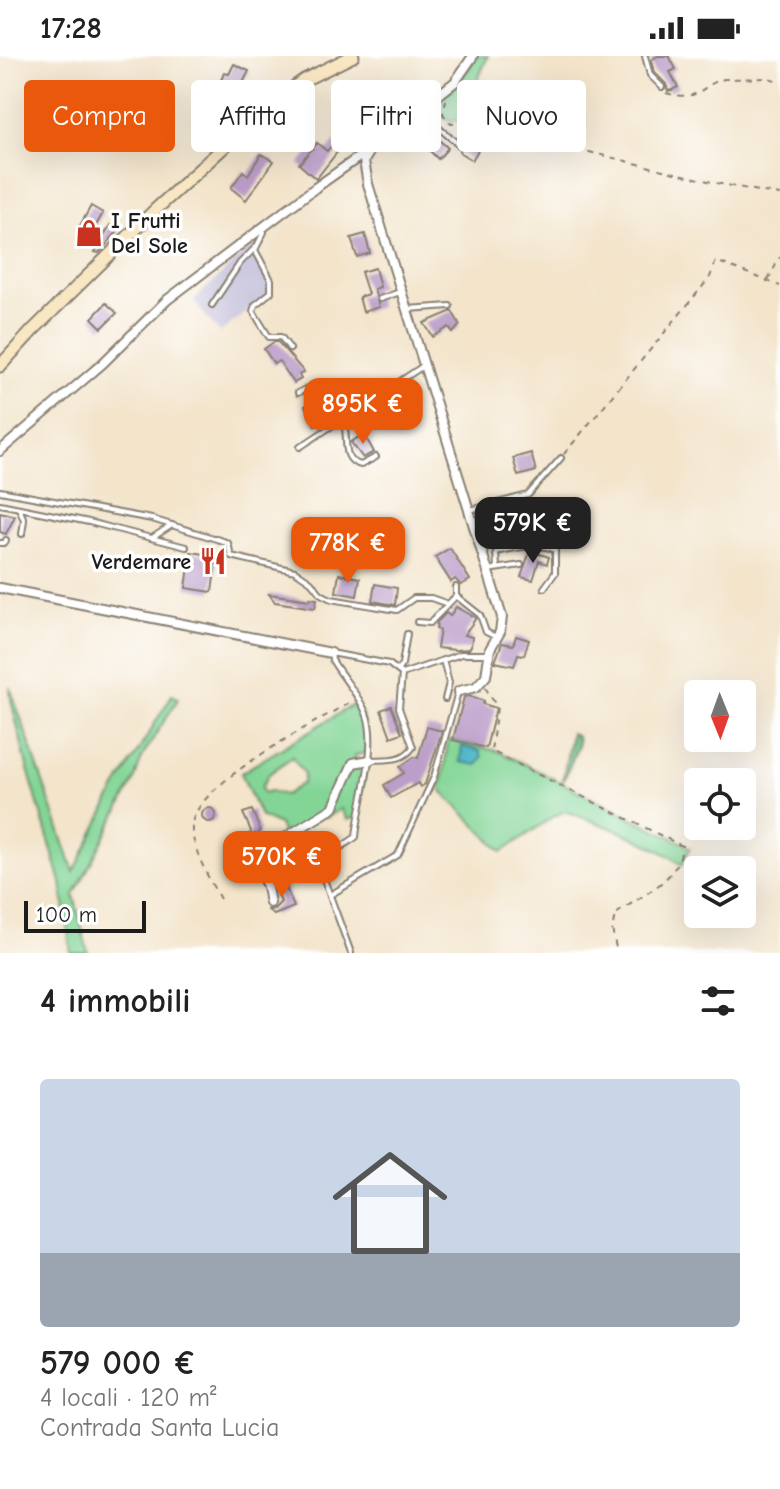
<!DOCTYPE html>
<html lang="it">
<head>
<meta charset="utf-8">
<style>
	body { margin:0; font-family:"Comic Neue",sans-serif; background:#f2f2f2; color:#222; height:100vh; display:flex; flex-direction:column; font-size:30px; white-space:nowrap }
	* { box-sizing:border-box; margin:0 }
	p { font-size:26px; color:#767676 }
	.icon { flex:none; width:44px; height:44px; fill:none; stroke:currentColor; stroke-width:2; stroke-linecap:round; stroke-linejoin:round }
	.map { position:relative; height:897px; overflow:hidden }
	.panel { display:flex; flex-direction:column; background:#fff; flex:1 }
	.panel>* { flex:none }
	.top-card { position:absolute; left:24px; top:24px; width:732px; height:72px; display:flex; gap:16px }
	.needle { width:52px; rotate:179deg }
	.buttons { position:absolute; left:684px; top:624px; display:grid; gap:16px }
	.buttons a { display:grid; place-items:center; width:72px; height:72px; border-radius:8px; background:#fff; box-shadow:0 8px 32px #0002; font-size:40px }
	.scale { position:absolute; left:24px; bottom:20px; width:122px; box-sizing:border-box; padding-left:8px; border:4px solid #1c1c1c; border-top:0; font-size:22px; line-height:28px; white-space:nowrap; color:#1c1c1c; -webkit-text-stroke:6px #fff; paint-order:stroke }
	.price { position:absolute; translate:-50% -68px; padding:0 18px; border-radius:16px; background:#ea580c; color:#fff; font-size:26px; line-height:52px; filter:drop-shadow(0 2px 4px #0008) }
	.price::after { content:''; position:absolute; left:50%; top:48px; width:24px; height:18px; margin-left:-12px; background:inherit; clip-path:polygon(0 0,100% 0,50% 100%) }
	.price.active { background:#222; color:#fff }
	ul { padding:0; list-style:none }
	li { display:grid; align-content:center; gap:16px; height:424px; padding:0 40px }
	li span { display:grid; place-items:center; height:248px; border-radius:8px; color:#555 }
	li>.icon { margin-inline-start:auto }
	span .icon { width:144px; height:144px; fill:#fffc; stroke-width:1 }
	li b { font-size:34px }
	h2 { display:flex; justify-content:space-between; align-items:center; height:96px; padding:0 40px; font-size:34px }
	.pill { padding:0 28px; border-radius:8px; background:#fff; box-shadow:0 8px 32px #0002; font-size:28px; line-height:72px }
	.pill.active { background:#ea580c; color:#fff }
	.status { display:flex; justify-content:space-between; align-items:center; height:56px; padding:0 40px; background:#fff; direction:ltr }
	.status svg { height:22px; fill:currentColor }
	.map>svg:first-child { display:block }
	.industrial { fill:#c5c0da }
	.green { fill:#83d596; stroke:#507859; stroke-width:2; fill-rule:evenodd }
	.forest { fill:#6ab67f; stroke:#43694e; stroke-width:2 }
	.water { fill:#4bb6c8; stroke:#346972; stroke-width:2 }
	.building { fill:#ba9bc8 }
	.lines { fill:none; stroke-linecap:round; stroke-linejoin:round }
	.lane-casing { stroke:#888073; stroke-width:8 }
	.street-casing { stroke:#888073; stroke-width:12 }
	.secondary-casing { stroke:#888073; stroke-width:15 }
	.path { stroke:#888073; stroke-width:2; stroke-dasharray:6 6; stroke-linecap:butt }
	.lane { stroke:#fff; stroke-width:4 }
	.street { stroke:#fff; stroke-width:8 }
	.secondary { stroke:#f9e7c3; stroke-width:11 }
	.labels { text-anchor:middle; stroke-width:7; stroke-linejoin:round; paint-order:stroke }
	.poi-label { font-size:22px; font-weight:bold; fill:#1c1c1c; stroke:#fff; text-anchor:start }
</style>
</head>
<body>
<div class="status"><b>17:28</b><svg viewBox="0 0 49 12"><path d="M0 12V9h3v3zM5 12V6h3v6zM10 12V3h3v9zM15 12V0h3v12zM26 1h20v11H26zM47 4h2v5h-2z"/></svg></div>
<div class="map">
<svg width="780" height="897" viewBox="0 0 780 897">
	<rect width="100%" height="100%" fill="#fff"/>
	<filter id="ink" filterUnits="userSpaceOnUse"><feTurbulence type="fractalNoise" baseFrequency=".0125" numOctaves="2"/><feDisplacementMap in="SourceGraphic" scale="16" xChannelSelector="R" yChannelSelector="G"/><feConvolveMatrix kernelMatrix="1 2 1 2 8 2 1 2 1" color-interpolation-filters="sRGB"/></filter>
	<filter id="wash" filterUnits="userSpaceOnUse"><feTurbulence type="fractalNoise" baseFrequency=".006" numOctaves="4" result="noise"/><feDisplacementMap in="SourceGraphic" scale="32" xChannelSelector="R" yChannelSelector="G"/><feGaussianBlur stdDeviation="1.8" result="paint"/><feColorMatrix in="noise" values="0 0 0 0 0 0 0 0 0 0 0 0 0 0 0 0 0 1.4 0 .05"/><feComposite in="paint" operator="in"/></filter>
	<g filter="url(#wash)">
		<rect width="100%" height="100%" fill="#f3e4ca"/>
		<polygon class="industrial" points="252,189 272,228 271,236 220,277 193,245"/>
		<g class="green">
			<path d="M477 0H488L470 42 461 51 460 57 466 64C451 67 440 62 429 53 449 37 464 22 477 0Z"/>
			<polygon points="10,631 74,816 116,732 172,639 178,643 143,699 133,727 74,839 88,897 71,897 61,826 27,710 11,644"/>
			<path d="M353 649 362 659 366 697 356 699 354 703 358 712H366L356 761 347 764 341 753 326 762 323 760 284 780 279 769 260 760 241 717ZM292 701 304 717 303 727 285 739 270 735 264 737 261 732 269 718Z"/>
			<path d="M448 684 497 695 510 701 681 786 690 792 682 809C655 787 599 767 565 755L554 760 502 796 441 734Z"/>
		</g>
		<polygon class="forest" points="571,677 577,680 578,690 562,728"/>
		<polygon class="water" points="462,690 480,695 482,701 477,709 460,706"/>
		<g id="blocks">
			<g class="building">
				<polygon points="658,0 669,0 676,13 670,16 678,31 672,34 668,35 666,28 654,16 651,4"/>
				<polygon points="234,8 249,15 234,45 219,38 221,33 219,29 224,17 229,18"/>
				<polygon points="374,56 381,62 354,96 347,90"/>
				<polygon points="473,74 486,82 472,104 459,96"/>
				<polygon points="438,83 448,92 438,103 428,93"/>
				<polygon points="335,85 342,90 316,123 299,108 317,87 327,95"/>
				<polygon points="261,98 274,105 246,144 231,132 243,115 248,119"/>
				<polygon points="91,150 103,157 89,182 77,175"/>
				<polygon points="110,169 119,174 99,197 95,196"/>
				<polygon points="365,178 370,197 357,201 351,182"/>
				<polygon points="375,212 380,231 374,233 379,251 363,256 359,241 368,238 361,216"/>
				<polygon points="106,247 117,257 102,272 92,262"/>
				<polygon points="452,255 460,269 453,277 449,271 433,281 424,267"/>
				<polygon points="274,286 278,286 304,316 299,319 301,323 294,327 279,305 274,308 264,293"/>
				<polygon points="316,343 327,361 315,369 305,350"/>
				<polygon points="364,378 374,396 363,402 351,386"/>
				<polygon points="531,397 536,415 518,420 513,402"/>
				<polygon points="0,456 15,460 6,478 0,476"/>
				<polygon points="450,492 470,524 461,529 455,523 451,526 435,501"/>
				<polygon points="530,495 549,501 547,508 539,505 533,524 521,521"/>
				<polygon points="191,496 217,500 212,536 186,532"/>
				<polygon points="339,518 360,522 357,540 336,536"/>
				<polygon points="375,528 397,532 395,549 372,545"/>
				<polygon points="269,538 310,544 310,542 317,543 315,552 275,546"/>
				<polygon points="456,551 476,562 464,579 472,581 471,590 469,593 456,594 437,592 440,574 436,573 437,566 446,557 450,560"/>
				<polygon points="516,580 529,584 524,599 518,598 514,610 495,606 502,587 513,589"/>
				<polygon points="469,640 484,645 483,648 496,652 486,692 453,684 464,641"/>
				<polygon points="391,650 402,677 391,681 381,654"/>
				<polygon points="427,671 442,675 425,728 420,731 418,727 391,742 384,729 404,717 400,711 414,701 418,702"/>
				<circle cx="209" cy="759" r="7"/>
				<polygon points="252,754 260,774 253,795 247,786 251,775 243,757"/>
				<polygon points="271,797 276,809 269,816 262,801"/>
				<polygon points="283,825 294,851 274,859 268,854 274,853 281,846 274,829"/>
			</g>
		</g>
	</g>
	<g filter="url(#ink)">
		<use href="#blocks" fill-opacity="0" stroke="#888073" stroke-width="2"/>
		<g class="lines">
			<g class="lane-casing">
				<g id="lane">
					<polyline points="645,0 650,19 662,31"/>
					<polyline points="419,55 459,89"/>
					<polyline points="412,61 433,81"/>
					<polyline points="262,173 264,176 255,194 271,224 271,236 255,249 253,255 269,281 281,281 290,293"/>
					<polyline points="380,243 400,236"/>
					<polyline points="212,249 240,207 256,191"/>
					<polyline points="408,253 450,250"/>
					<polyline points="298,337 313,329 337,367"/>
					<path d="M342 363C351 378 338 404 361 409L376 401"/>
					<polyline points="300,391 423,310"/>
					<polyline points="0,435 152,463 223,485 228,487 231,500 295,515 311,526 321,538 331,543 397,554 414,542 431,542 448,548"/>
					<polyline points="0,448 89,466 186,491"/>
					<polyline points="19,452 24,464 22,478"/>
					<polyline points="470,454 528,439 561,402"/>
					<polyline points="152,482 172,469"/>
					<polyline points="0,487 5,487 6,484"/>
					<path d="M497 511 496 496C516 492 537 486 555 494V517L544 532"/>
					<polyline points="488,514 521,509"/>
					<polyline points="456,540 480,559 486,576 496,581"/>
					<polyline points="417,566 430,567 456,540 456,531"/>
					<polyline points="443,604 449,627 445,643"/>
					<polyline points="398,614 402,608 407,578"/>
					<path d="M370 704C387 703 403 706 413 691L399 652 402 618 461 598H489"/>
					<polyline points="330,839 398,799 434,721 458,636"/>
					<path d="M351 897 318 807 356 781C359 746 379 689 366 657 359 639 342 621 332 604L331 597 389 608 402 618"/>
				</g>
			</g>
			<g class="street-casing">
				<g id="street">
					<polyline points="0,395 102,308 167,244 315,132 359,101 365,102"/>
					<polyline points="0,532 331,597"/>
					<polyline points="459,635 476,631 486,620 490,593 500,576 502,561 368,128 364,105 373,90 455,26 473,0"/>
					<polyline points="245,793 245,804 255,810 265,826 279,819 289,801 303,799 318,807"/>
					<polyline points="289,801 281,791 281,784 333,752 353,707 370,704"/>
					<polyline points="266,826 270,847"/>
				</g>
			</g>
			<g class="secondary-casing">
				<polyline id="secondary" points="0,310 33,274 155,154 272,47 304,24 353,0"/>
			</g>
			<g class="path">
				<path d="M666 37C703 47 699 28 725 23L768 22 780 25"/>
				<polyline points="446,44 443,58 451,68 471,67 716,127 780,139"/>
				<polyline points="768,224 780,201"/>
				<polyline points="564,398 698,236 710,221 716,205 780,230"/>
				<path d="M485 631 497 651 491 695 682 790C680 825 640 839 615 859L612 873 617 897"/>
				<path d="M220 843C210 825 190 789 192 768 197 727 316 666 352 645"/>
			</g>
			<use href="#lane" class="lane"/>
			<use href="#street" class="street"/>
			<use href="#secondary" class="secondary"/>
		</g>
	</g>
	<defs>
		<g id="shop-bare" transform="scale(2.16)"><path d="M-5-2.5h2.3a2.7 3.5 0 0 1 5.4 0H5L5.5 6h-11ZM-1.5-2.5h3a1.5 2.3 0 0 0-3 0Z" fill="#c8321e" stroke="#fff" stroke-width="2.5" paint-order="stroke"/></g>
		<g id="restaurant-bare" transform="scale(2.16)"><path d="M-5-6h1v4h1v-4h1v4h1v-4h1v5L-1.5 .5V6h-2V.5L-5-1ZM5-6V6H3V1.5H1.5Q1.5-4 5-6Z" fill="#c8321e" stroke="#fff" stroke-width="2.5" paint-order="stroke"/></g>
	</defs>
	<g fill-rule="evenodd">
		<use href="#shop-bare" x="89" y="177"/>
		<use href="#restaurant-bare" x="213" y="505"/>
	</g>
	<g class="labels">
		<g class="poi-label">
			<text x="111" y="172">I Frutti<tspan x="111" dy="25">Del Sole</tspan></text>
			<text x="191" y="513" text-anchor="end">Verdemare</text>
		</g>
	</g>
</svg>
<div class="buttons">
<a><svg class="needle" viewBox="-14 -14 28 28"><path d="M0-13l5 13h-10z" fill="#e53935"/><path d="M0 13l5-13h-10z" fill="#767676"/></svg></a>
<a><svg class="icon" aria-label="locate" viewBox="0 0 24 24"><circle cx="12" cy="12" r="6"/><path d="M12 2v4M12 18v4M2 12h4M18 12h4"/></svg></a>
<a><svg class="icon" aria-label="layers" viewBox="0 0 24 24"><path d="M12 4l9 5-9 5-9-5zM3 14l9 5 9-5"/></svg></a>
</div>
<div class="scale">100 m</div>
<b class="price" style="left:363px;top:390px">895K €</b>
<b class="price active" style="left:533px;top:509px">579K €</b>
<b class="price" style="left:348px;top:529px">778K €</b>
<b class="price" style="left:282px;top:843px">570K €</b>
<div class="top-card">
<a class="pill active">Compra</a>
<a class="pill">Affitta</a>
<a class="pill">Filtri</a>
<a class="pill">Nuovo</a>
</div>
</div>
<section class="panel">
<h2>4 immobili<svg class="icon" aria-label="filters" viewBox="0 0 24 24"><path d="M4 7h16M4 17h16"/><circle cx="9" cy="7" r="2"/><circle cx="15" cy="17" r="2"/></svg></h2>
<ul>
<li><span style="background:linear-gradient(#c9d6e8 70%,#9aa5b1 0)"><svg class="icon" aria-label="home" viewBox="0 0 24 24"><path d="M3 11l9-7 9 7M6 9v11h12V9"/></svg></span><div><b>579 000 €</b><p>4 locali · 120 m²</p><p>Contrada Santa Lucia</p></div></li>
</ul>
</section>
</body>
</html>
